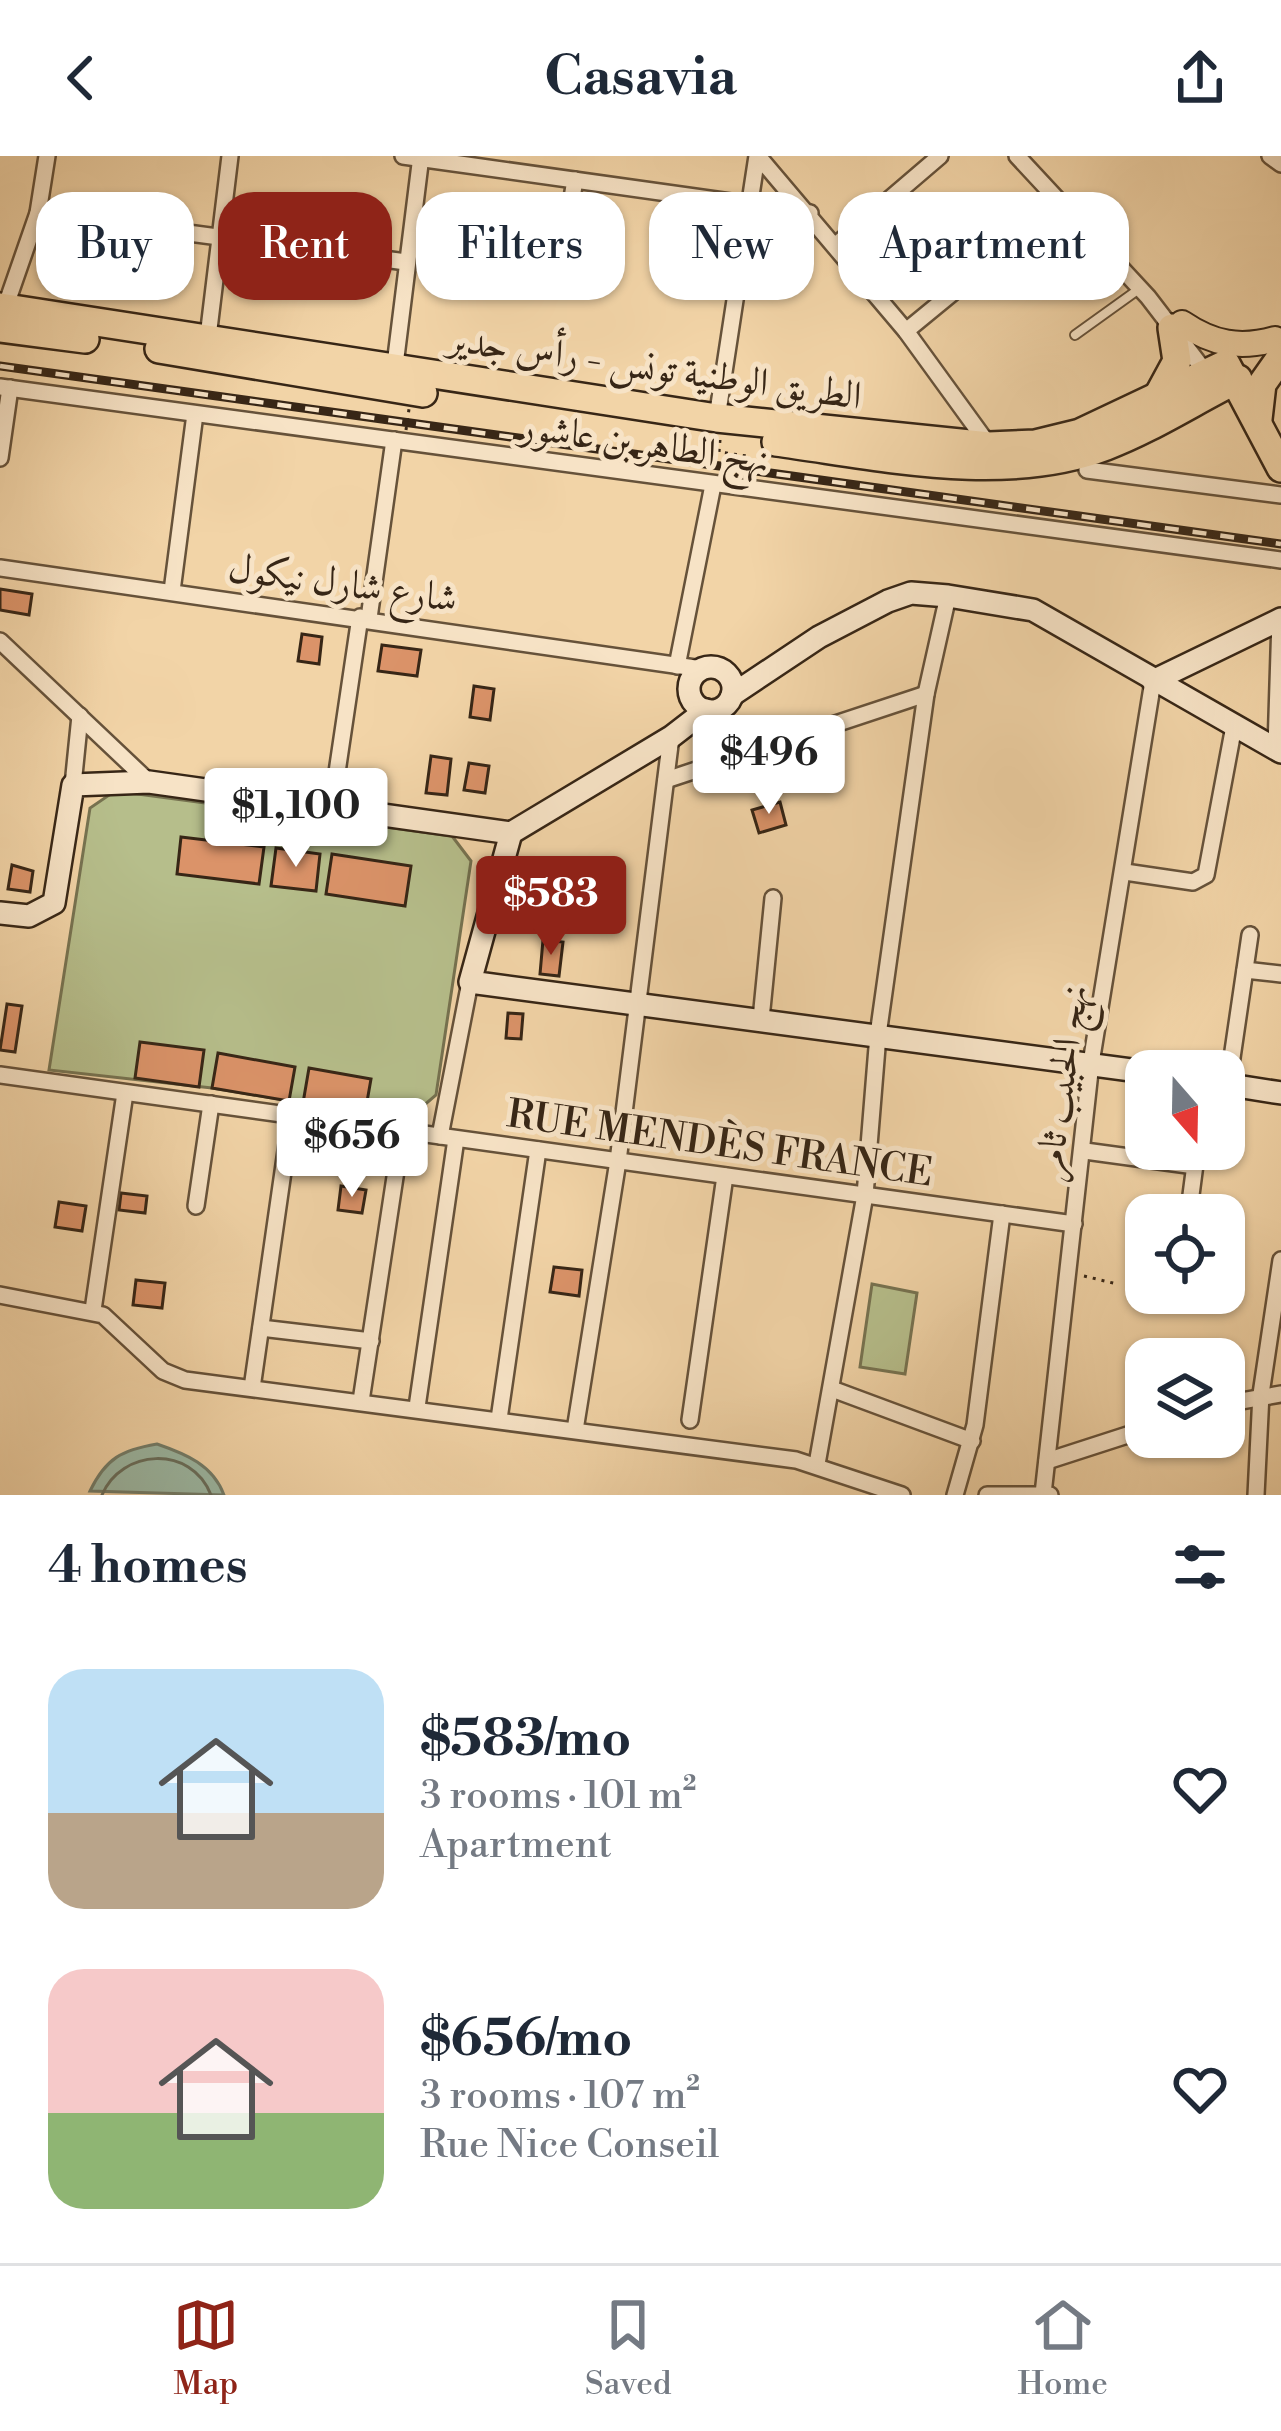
<!DOCTYPE html>
<html lang="en">
<head>
<meta charset="utf-8">
<style>
	body { margin:0; font-family:"Libre Bodoni",Amiri,serif; background:#f6f6f7; color:#1f2937; height:100vh; display:flex; flex-direction:column; font-size:45px; white-space:nowrap }
	* { box-sizing:border-box; margin:0 }
	p { font-size:39px; color:#747a83 }
	.icon { flex:none; width:66px; height:66px; fill:none; stroke:currentColor; stroke-width:2; stroke-linecap:round; stroke-linejoin:round }
	.map { position:relative; height:1339px; overflow:hidden }
	.panel { display:flex; flex-direction:column; background:#fff; flex:1 }
	.panel>* { flex:none }
	.top-card { position:absolute; left:36px; top:36px; width:1209px; height:108px; display:flex; gap:24px }
	.needle { width:78px; rotate:160deg }
	.fabs { position:absolute; left:1125px; top:894px; display:grid; gap:24px }
	.fabs a { display:grid; place-items:center; width:120px; height:120px; border-radius:24px; background:#fff; box-shadow:0 3px 9px #0004; font-size:60px }
	.price { position:absolute; translate:-50% -102px; padding:0 27px; border-radius:12px; background:#fff; color:#222; font-size:39px; line-height:78px; filter:drop-shadow(0 3px 6px #0008) }
	.price::after { content:''; position:absolute; left:50%; top:72px; width:36px; height:27px; margin-left:-18px; background:inherit; clip-path:polygon(0 0,100% 0,50% 100%) }
	.price.on { background:#8f2418; color:#fff }
	ul { padding:0; list-style:none }
	li { display:flex; align-items:center; gap:36px; height:300px; padding:0 48px }
	li span { display:grid; place-items:center; flex:none; width:336px; height:240px; border-radius:36px; color:#555 }
	li>.icon { margin-inline-start:auto }
	span .icon { width:144px; height:144px; fill:#fffc; stroke-width:1 }
	li b { font-size:51px }
	h2 { display:flex; justify-content:space-between; align-items:center; height:144px; padding:0 48px; font-size:51px }
	.chip { padding:0 42px; border-radius:36px; background:#fff; box-shadow:0 3px 9px #0004; font-size:42px; line-height:108px }
	.chip.on { background:#8f2418; color:#fff }
	header { display:flex; justify-content:space-between; align-items:center; height:156px; padding:0 48px; background:#fff; font-size:54px; font-weight:700 }
	.tabs { display:flex; justify-content:space-around; align-items:center; height:168px; border-top:3px solid #e0e1e3; background:#fff; font-size:33px; color:#747a83 }
	.tabs a { display:grid; justify-items:center; gap:6px }
	.tabs .on { color:#8f2418 }
	.map>svg:first-child { display:block }
	.green { fill:#b6be8b; stroke:#767250; stroke-width:3 }
	.water { fill:#9cb8a4; stroke:#747e6b; stroke-width:3 }
	.lines { fill:none; stroke-linecap:round; stroke-linejoin:round }
	.shore { stroke:#6a6f5d; stroke-width:3 }
	.building { fill:#db9369; stroke:#372616; stroke-width:3 }
	.lane-casing { stroke:#66523a; stroke-width:12 }
	.street-casing { stroke:#66523a; stroke-width:20 }
	.secondary-casing { stroke:#372616; stroke-width:26 }
	.primary-casing { stroke:#372616; stroke-width:28 }
	.highway-casing { stroke:#372616; stroke-width:32 }
	.path { stroke:#372616; stroke-width:3; stroke-dasharray:3 6; stroke-linecap:butt }
	.lane { stroke:#f7e3c6; stroke-width:8 }
	.street { stroke:#f7e3c6; stroke-width:15 }
	.secondary { stroke:#f7e3c6; stroke-width:21 }
	.primary { stroke:#f2d4a7; stroke-width:24 }
	.highway { stroke:#f2d4a7; stroke-width:27 }
	.rail-casing { stroke:#372616; stroke-width:9 }
	.rail { stroke:#f7e3c6; stroke-width:4.5; stroke-dasharray:14; stroke-linecap:butt }
	.path-bridge { stroke:#372616; stroke-width:3; stroke-dasharray:3 6; stroke-linecap:butt }
	.labels { text-anchor:middle; stroke-width:10; stroke-linejoin:round; paint-order:stroke }
	.street-label { font-size:39px; fill:#372616; stroke:#f7e3c6 }
</style>
</head>
<body>
<header><svg class="icon" aria-label="back" viewBox="0 0 24 24"><path d="M15 5l-7 7 7 7"/></svg>Casavia<svg class="icon" aria-label="share" viewBox="0 0 24 24"><path d="M12 15V3M7 8l5-5 5 5M5 13v7h14v-7"/></svg></header>
<div class="map">
<svg width="1281" height="1339" viewBox="0 0 1281 1339">
	<rect width="100%" height="100%" fill="#f2d4a7"/>
	<filter id="stains"><feTurbulence type="fractalNoise" baseFrequency=".00167" numOctaves="4"/><feColorMatrix values="0 0 0 0 .2 0 0 0 0 .09 0 0 0 0 .02 0 0 0 .5 -.17"/></filter>
	<radialGradient id="worn" r=".72"><stop offset=".6" stop-color="#630" stop-opacity="0"/><stop offset="1" stop-color="#630" stop-opacity=".3"/></radialGradient>
	<g class="green">
		<polygon points="115,635 452,680 471,705 436,939 407,964 212,932 49,914 90,652"/>
		<polygon points="872,1128 917,1137 905,1218 860,1211"/>
	</g>
	<path class="water" d="M157 1288C186 1298 213 1309 224 1339L90 1335C106 1302 122 1294 157 1288Z"/>
	<g class="lines">
		<path class="shore" d="M102 1339C121 1293 191 1288 211 1339"/>
	</g>
	<g class="building">
		<polygon points="0,433 32,438 29,459 0,454"/>
		<polygon points="302,478 322,481 319,508 298,505"/>
		<polygon points="382,489 421,494 417,520 378,515"/>
		<polygon points="474,530 494,533 490,564 470,561"/>
		<polygon points="431,600 451,603 447,639 426,637"/>
		<polygon points="469,607 489,610 485,637 464,634"/>
		<polygon points="780,646 786,669 759,677 752,654"/>
		<polygon points="181,681 264,691 259,728 177,718"/>
		<polygon points="276,692 320,698 316,735 271,730"/>
		<polygon points="332,698 411,710 405,750 326,738"/>
		<polygon points="12,709 33,715 30,736 8,733"/>
		<polygon points="543,784 563,786 559,820 540,818"/>
		<polygon points="7,848 22,850 15,896 0,894"/>
		<polygon points="508,857 523,858 521,883 506,882"/>
		<polygon points="140,886 204,894 199,931 135,922"/>
		<polygon points="218,897 295,911 289,945 212,932"/>
		<polygon points="309,912 371,923 365,957 303,947"/>
		<polygon points="341,1030 366,1034 362,1057 338,1054"/>
		<polygon points="121,1037 147,1040 145,1057 119,1054"/>
		<polygon points="59,1046 86,1050 82,1075 55,1071"/>
		<polygon points="554,1111 582,1114 579,1140 550,1136"/>
		<polygon points="136,1124 165,1127 162,1152 133,1149"/>
	</g>
	<g class="lines">
		<g class="lane-casing">
			<polyline id="lane" points="1075,179 1139,133"/>
		</g>
		<g class="street-casing">
			<g id="street">
				<polyline points="403,0 810,57"/>
				<polyline points="758,0 906,175 988,288"/>
				<polyline points="1017,0 1148,141 1207,218"/>
				<polyline points="1270,0 1281,8"/>
				<polyline points="38,57 406,106"/>
				<polyline points="836,89 940,0"/>
				<polyline points="557,131 575,24"/>
				<polyline points="5,152 38,57 47,0"/>
				<polyline points="906,175 1062,47"/>
				<polyline points="208,181 230,0"/>
				<polyline points="394,217 421,0"/>
				<polyline points="0,231 1281,404"/>
				<polyline points="717,262 757,0"/>
				<polyline points="0,302 10,232"/>
				<polyline points="1087,314 1281,339"/>
				<polyline points="0,412 702,513"/>
				<polyline points="172,435 195,258"/>
				<polyline points="369,462 394,284"/>
				<polyline points="0,485 149,626"/>
				<polyline points="677,510 713,329"/>
				<polyline points="1276,592 1280,464"/>
				<polyline points="666,624 926,538"/>
				<polyline points="73,629 80,560"/>
				<polyline points="332,650 360,461"/>
				<polyline points="1125,716 1193,726 1206,719 1234,570"/>
				<polyline points="1245,814 1281,818"/>
				<polyline points="761,863 773,742"/>
				<polyline points="0,919 1074,1068"/>
				<polyline points="1228,929 1250,779"/>
				<polyline points="440,980 470,826"/>
				<polyline points="1085,995 1195,1010"/>
				<polyline points="1191,1039 1197,993"/>
				<polyline points="196,1050 211,948"/>
				<polyline points="0,1139 103,1159 163,1215 185,1224 796,1304 902,1339"/>
				<polyline points="93,1154 125,937"/>
				<polyline points="261,1172 371,1185"/>
				<polyline points="252,1232 291,960"/>
				<polyline points="832,1233 972,1285"/>
				<polyline points="361,1245 402,975"/>
				<polyline points="1224,1248 1281,1238"/>
				<polyline points="417,1251 456,983"/>
				<polyline points="499,1263 538,994"/>
				<polyline points="690,1264 725,1020"/>
				<polyline points="575,1274 618,1005 671,581"/>
				<polyline points="1047,1305 1146,1273"/>
				<polyline points="817,1308 865,1039 878,879 926,538 948,440"/>
				<polyline points="1043,1338 1091,907 1153,525"/>
				<polyline points="955,1339 975,1269 1002,1058"/>
				<polyline points="987,1339 1050,1339"/>
				<polyline points="1256,1339 1261,1238 1281,1104"/>
			</g>
		</g>
		<g class="secondary-casing">
			<g id="secondary">
				<circle cx="711" cy="533" r="22"/>
				<polyline points="1153,525 1281,463"/>
				<polyline points="732,539 819,481 888,445 911,437 948,440 1033,454 1281,596"/>
				<polyline points="511,677 470,826 1146,916"/>
				<polyline points="0,757 29,760 54,747 73,629 149,626 511,677 671,581 706,554"/>
				<polyline points="1224,928 1281,937"/>
			</g>
		</g>
		<g class="primary-casing">
			<path id="primary" d="M1182 167C1213 188 1240 193 1275 183"/>
		</g>
		<g class="highway-casing">
			<g id="highway">
				<polyline points="0,151 717,262 989,290 1035,288 1080,277 1226,208 1281,312"/>
				<polyline points="0,172 85,183"/>
				<polyline points="159,193 423,237"/>
				<polyline points="1158,240 1177,205 1172,172"/>
				<polyline points="1258,263 1262,228 1281,201"/>
				<path d="M776 286C880 300 1003 329 1106 290 1151 273 1194 245 1238 223"/>
			</g>
		</g>
		<g class="path">
			<polyline points="720,284 719,296 747,300"/>
			<polyline points="1084,1120 1117,1128"/>
		</g>
		<use href="#lane" class="lane"/>
		<use href="#street" class="street"/>
		<use href="#secondary" class="secondary"/>
		<use href="#primary" class="primary"/>
		<use href="#highway" class="highway"/>
		<g class="rail-casing">
			<polyline id="rail" points="0,210 1281,388"/>
		</g>
		<use href="#rail" class="rail"/>
		<g class="path-bridge">
			<polyline points="406,274 409,253"/>
			<polyline points="744,321 747,300"/>
		</g>
	</g>
	<g class="labels">
		<g class="street-label">
			<text transform="translate(655 210) rotate(8)" y="14">الطريق الوطنية تونس - رأس جدير</text>
			<text transform="translate(645 286) rotate(8)" y="14">نهج الطاهر بن عاشور</text>
			<text transform="translate(343 426) rotate(8)" y="14">شارع شارل نيكول</text>
			<text transform="translate(1060 926) rotate(-82)" y="14">نهج الحبيب ثامر</text>
			<text transform="translate(720 986) rotate(8)" y="14">RUE MENDÈS FRANCE</text>
		</g>
	</g>
	<rect width="100%" height="100%" filter="url(#stains)"/>
	<rect width="100%" height="100%" fill="url(#worn)"/>
</svg>
<div class="fabs">
<a><svg class="needle" viewBox="-14 -14 28 28"><path d="M0-13l5 13h-10z" fill="#e53935"/><path d="M0 13l5-13h-10z" fill="#747a83"/></svg></a>
<a><svg class="icon" aria-label="locate" viewBox="0 0 24 24"><circle cx="12" cy="12" r="6"/><path d="M12 2v4M12 18v4M2 12h4M18 12h4"/></svg></a>
<a><svg class="icon" aria-label="layers" viewBox="0 0 24 24"><path d="M12 4l9 5-9 5-9-5zM3 14l9 5 9-5"/></svg></a>
</div>
<b class="price" style="left:769px;top:661px">$496</b>
<b class="price" style="left:296px;top:714px">$1,100</b>
<b class="price on" style="left:551px;top:802px">$583</b>
<b class="price" style="left:352px;top:1044px">$656</b>
<div class="top-card">
<a class="chip">Buy</a>
<a class="chip on">Rent</a>
<a class="chip">Filters</a>
<a class="chip">New</a>
<a class="chip">Apartment</a>
</div>
</div>
<section class="panel">
<h2>4 homes<svg class="icon" aria-label="filters" viewBox="0 0 24 24"><path d="M4 7h16M4 17h16"/><circle cx="9" cy="7" r="2"/><circle cx="15" cy="17" r="2"/></svg></h2>
<ul>
<li><span style="background:linear-gradient(#bfe0f5 60%,#b9a48a 0)"><svg class="icon" aria-label="home" viewBox="0 0 24 24"><path d="M3 11l9-7 9 7M6 9v11h12V9"/></svg></span><div><b>$583/mo</b><p>3 rooms · 101 m²</p><p>Apartment</p></div><svg class="icon" aria-label="heart" viewBox="0 0 24 24"><path d="M12 20l-8-8c-3-5 5-10 8-4 3-6 11-1 8 4z"/></svg></li>
<li><span style="background:linear-gradient(#f6c9c9 60%,#8fb573 0)"><svg class="icon" aria-label="home" viewBox="0 0 24 24"><path d="M3 11l9-7 9 7M6 9v11h12V9"/></svg></span><div><b>$656/mo</b><p>3 rooms · 107 m²</p><p>Rue Nice Conseil</p></div><svg class="icon" aria-label="heart" viewBox="0 0 24 24"><path d="M12 20l-8-8c-3-5 5-10 8-4 3-6 11-1 8 4z"/></svg></li>
</ul>
</section>
<nav class="tabs">
<a class="on"><svg class="icon" aria-label="map" viewBox="0 0 24 24"><path d="M3 6l6-2 6 2 6-2v14l-6 2-6-2-6 2zM9 4v14M15 6v14"/></svg>Map</a>
<a><svg class="icon" aria-label="saved" viewBox="0 0 24 24"><path d="M7 4h10v16l-5-4-5 4z"/></svg>Saved</a>
<a><svg class="icon" aria-label="home" viewBox="0 0 24 24"><path d="M3 11l9-7 9 7M6 9v11h12V9"/></svg>Home</a>
</nav>
</body>
</html>
